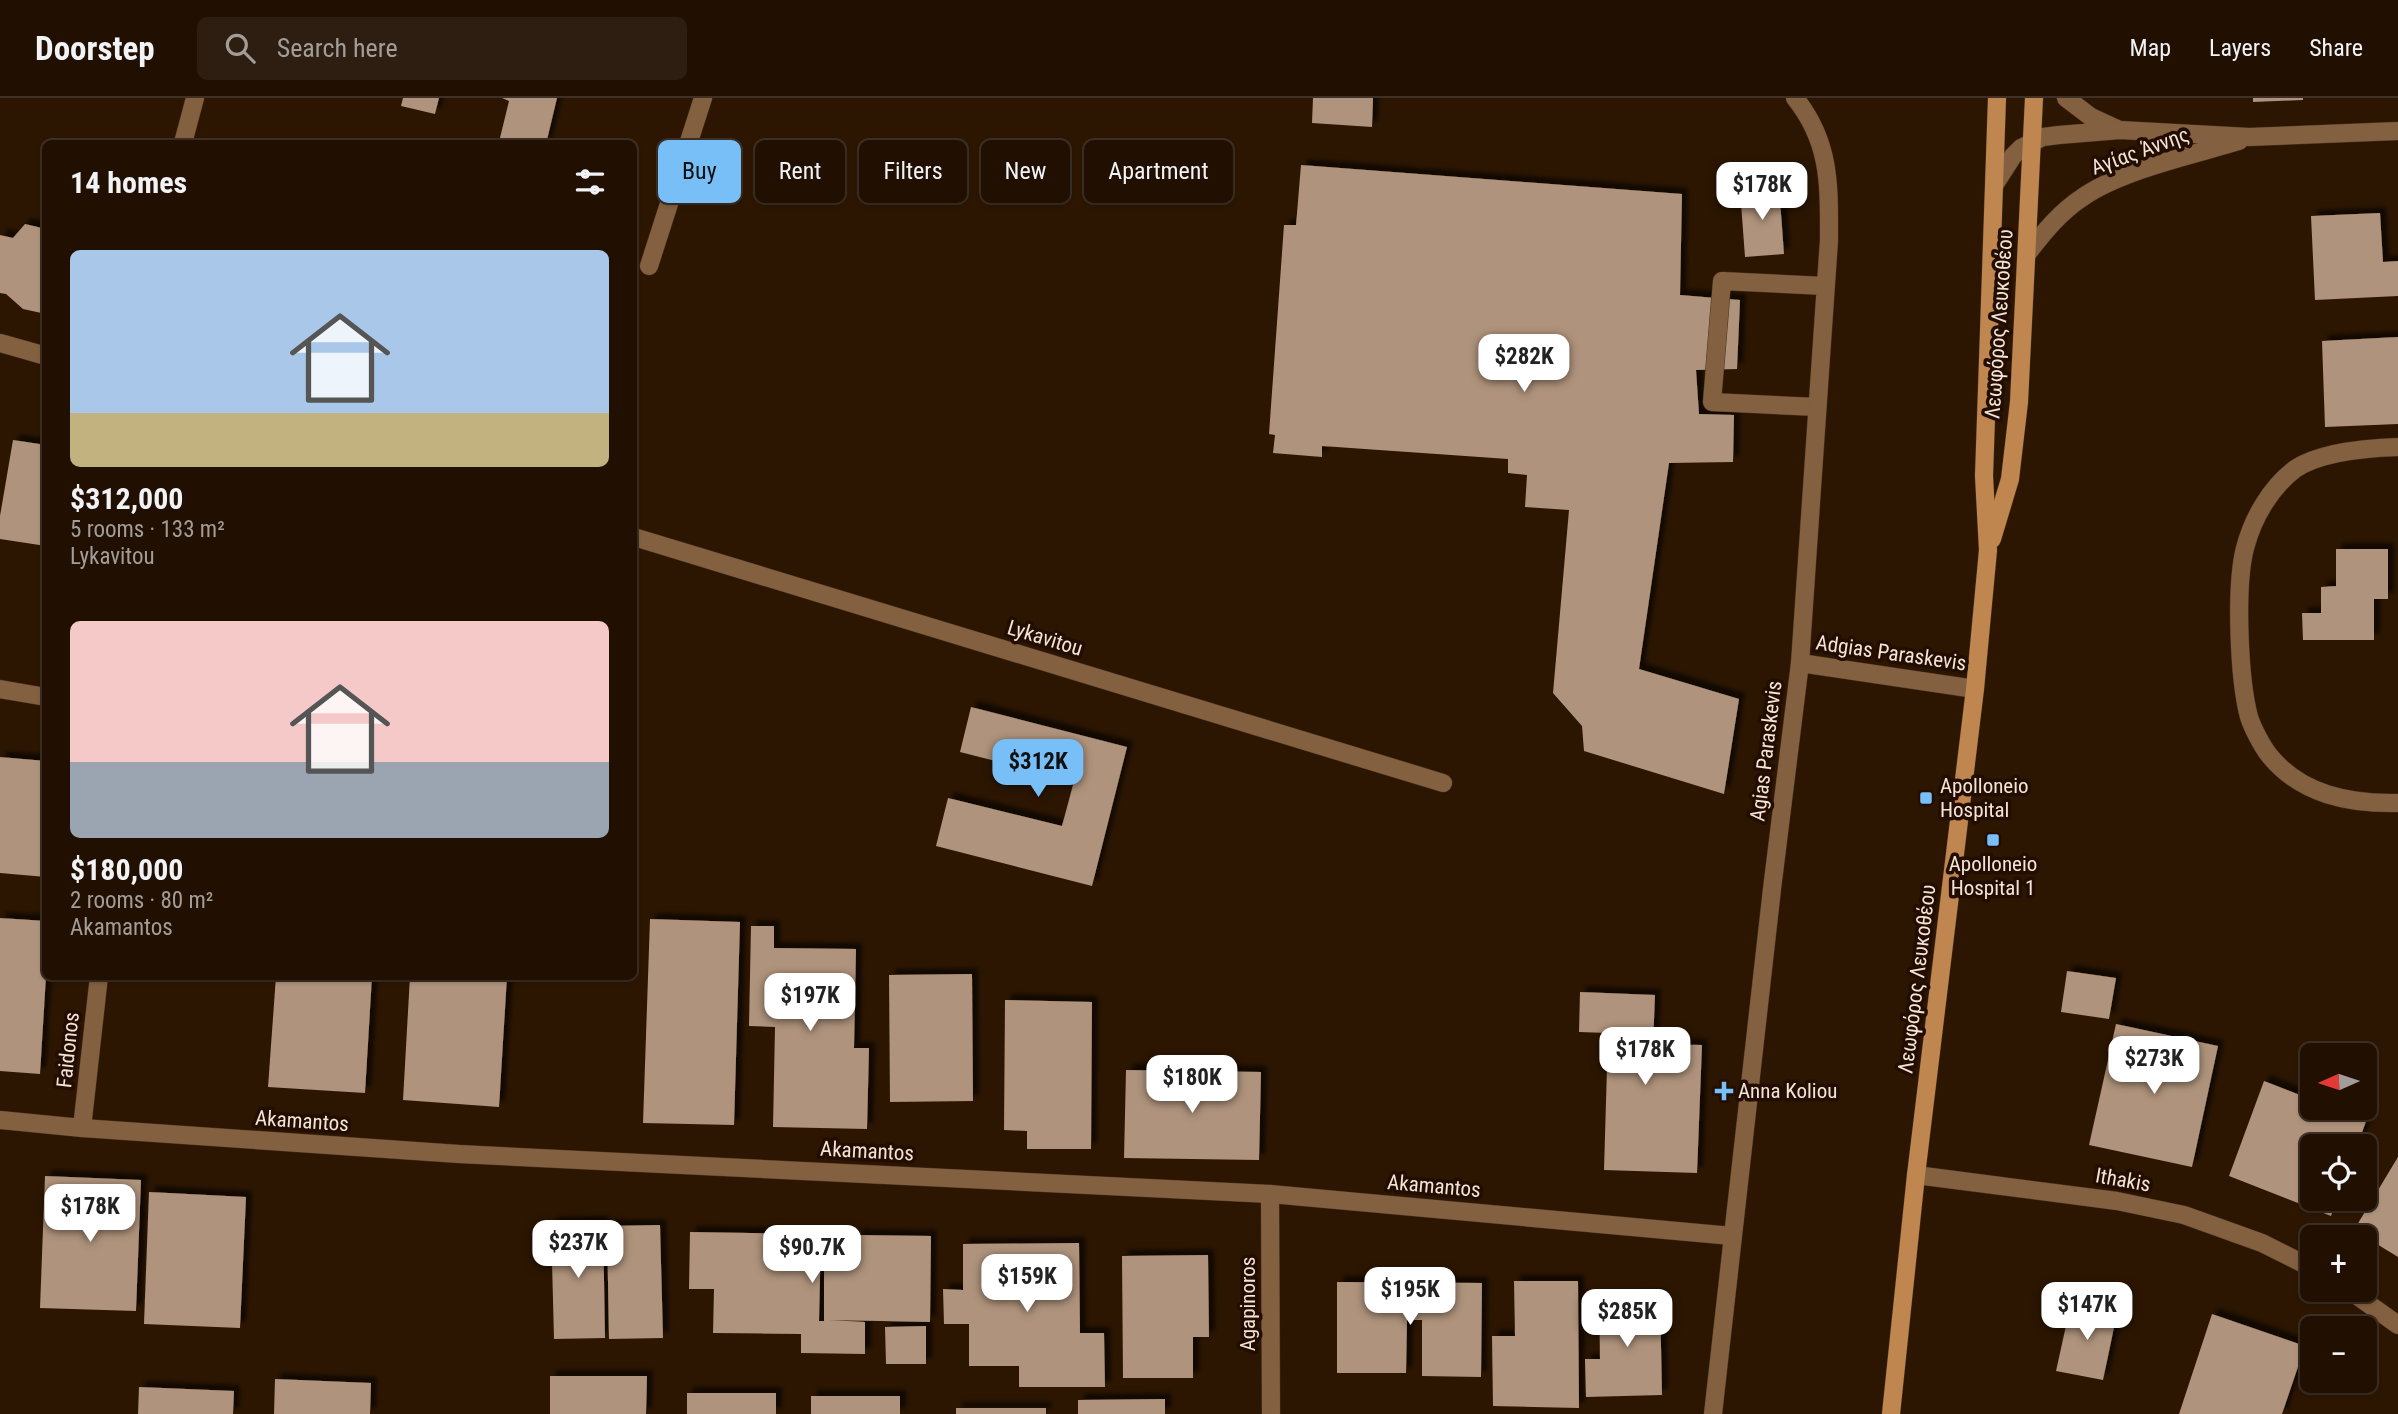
<!DOCTYPE html>
<html lang="en">
<head>
<meta charset="utf-8">
<style>
	body { margin:0; font-family:"Roboto Condensed",sans-serif; background:#2d1e11; color:#f1f3f6; height:100vh; display:flex; flex-direction:column; font-size:26px; white-space:nowrap }
	* { box-sizing:border-box; margin:0 }
	p { font-size:23px; color:#a29d99 }
	.icon { flex:none; width:38px; height:38px; fill:none; stroke:currentColor; stroke-width:2; stroke-linecap:round; stroke-linejoin:round }
	.map { position:relative; flex:1; overflow:hidden }
	.drawer { position:absolute; left:42px; top:42px; width:595px; height:840px; display:flex; flex-direction:column; background:#211002; border-radius:10px; box-shadow:0 2px 5px #0004,0 0 0 2px #3e3024 }
	.drawer>* { flex:none }
	.guide { position:absolute; left:658px; top:42px; width:665px; height:63px; display:flex; gap:14px }
	.needle { width:46px; rotate:267deg }
	.controls { position:absolute; left:2300px; top:945px; display:grid; gap:14px }
	.controls a { display:grid; place-items:center; width:77px; height:77px; border-radius:10px; background:#211002; box-shadow:0 2px 5px #0004,0 0 0 2px #3e3024; font-size:35px }
	.price { position:absolute; translate:-50% -60px; padding:0 16px; border-radius:14px; background:#fff; color:#222; font-size:23px; line-height:46px; filter:drop-shadow(0 2px 4px #0008) }
	.price::after { content:''; position:absolute; left:50%; top:42px; width:21px; height:16px; margin-left:-10px; background:inherit; clip-path:polygon(0 0,100% 0,50% 100%) }
	.price.on { background:#78bff7; color:#111 }
	ul { padding:0; list-style:none }
	li { display:grid; align-content:center; gap:14px; height:371px; padding:0 28px }
	li span { display:grid; place-items:center; height:217px; border-radius:10px; color:#555 }
	li>.icon { margin-inline-start:auto }
	span .icon { width:126px; height:126px; fill:#fffc; stroke-width:1 }
	li b { font-size:30px }
	h2 { display:flex; justify-content:space-between; align-items:center; height:84px; padding:0 28px; font-size:30px }
	.chip { padding:0 24px; border-radius:10px; background:#211002; box-shadow:0 2px 5px #0004,0 0 0 2px #3e3024; font-size:24px; line-height:63px }
	.chip.on { background:#78bff7; color:#111 }
	header { display:flex; align-items:center; gap:42px; box-sizing:border-box; height:98px; padding:0 35px; background:#211002; border-bottom:2px solid #3e3024 }
	header strong { font-size:33px }
	nav { display:flex; gap:38px; margin-inline-start:auto; font-size:24px }
	.search { width:490px; height:63px; background:#2d1e11; display:flex; align-items:center; gap:18px; box-sizing:border-box; padding:0 24px; border-radius:10px; color:#a29d99; font-size:26px }
	.map>svg:first-child { display:block }
	.building { fill:#af937b; filter:url(#shadow) }
	.lines { fill:none; stroke-linecap:round; stroke-linejoin:round }
	.service-casing { stroke:#483320; stroke-width:19 }
	.minor-casing { stroke:#483320; stroke-width:19 }
	.secondary-casing { stroke:#483320; stroke-width:19 }
	.service { stroke:#83603f; stroke-width:18 }
	.minor { stroke:#83603f; stroke-width:18 }
	.secondary { stroke:#bf864f; stroke-width:18 }
	.poi-dot { fill:#78bff7; stroke:#220d00; stroke-width:2.5 }
	.labels { text-anchor:middle; stroke-width:7; stroke-linejoin:round; paint-order:stroke }
	.street-label { font-size:21px; fill:#f3e4d7; stroke:#220d00 }
	.poi-label { font-size:21px; fill:#f3e4d7; stroke:#220d00; text-anchor:start }
</style>
</head>
<body>
<header>
<strong>Doorstep</strong>
<div class="search"><svg class="icon" aria-label="search" viewBox="0 0 24 24"><circle cx="10" cy="10" r="6"/><path d="M15 15l6 6"/></svg>Search here</div>
<nav><a>Map</a><a>Layers</a><a>Share</a></nav>
</header>
<div class="map">
<svg width="2398" height="1316" viewBox="0 0 2398 1316">
	<defs>
		<filter id="shadow"><feDropShadow dx="6" dy="-6" stdDeviation="2" flood-color="#0009"/></filter>
	</defs>
	<rect width="100%" height="100%" fill="#2c1602"/>
	<g class="building">
		<polygon points="403,0 439,0 435,16 401,8"/>
		<polygon points="502,0 557,0 546,46 499,44 509,3"/>
		<polygon points="1313,0 1373,0 1372,29 1312,25"/>
		<polygon points="2253,0 2303,0 2303,2 2253,4"/>
		<polygon points="1301,67 1682,96 1680,197 1740,202 1737,271 1696,272 1699,316 1734,317 1733,364 1669,365 1639,571 1739,601 1724,696 1584,653 1582,628 1553,595 1569,412 1525,409 1527,377 1508,375 1508,361 1322,348 1322,359 1273,355 1275,337 1269,336 1284,127 1296,127"/>
		<polygon points="1779,89 1784,156 1745,159 1740,92"/>
		<polygon points="2380,115 2383,164 2398,163 2398,198 2315,202 2311,118"/>
		<polygon points="25,126 46,131 46,216 23,211 6,196 0,195 0,137 13,140"/>
		<polygon points="2398,239 2398,326 2325,329 2322,243"/>
		<polygon points="13,342 46,347 46,448 0,441 0,418"/>
		<polygon points="2336,451 2388,451 2388,501 2374,501 2374,542 2303,542 2302,515 2321,515 2321,489 2336,488"/>
		<polygon points="971,609 1127,649 1092,788 936,748 948,700 1062,728 1074,683 960,654"/>
		<polygon points="0,659 46,663 46,779 0,775"/>
		<polygon points="0,820 46,823 46,878 40,976 0,973"/>
		<polygon points="650,821 740,824 734,1027 643,1025"/>
		<polygon points="751,828 774,828 774,850 856,851 854,950 869,950 867,1031 773,1029 775,929 749,928"/>
		<polygon points="2067,873 2116,880 2109,921 2061,914"/>
		<polygon points="972,876 973,1003 890,1004 889,877"/>
		<polygon points="276,878 372,878 365,995 268,989"/>
		<polygon points="410,878 507,878 499,1009 403,1002"/>
		<polygon points="1580,894 1655,897 1653,946 1702,947 1697,1075 1604,1072 1608,935 1579,934"/>
		<polygon points="1005,902 1092,904 1091,1051 1027,1051 1027,1033 1004,1032"/>
		<polygon points="2116,926 2218,948 2192,1069 2089,1047"/>
		<polygon points="1126,972 1261,974 1259,1062 1124,1060"/>
		<polygon points="2264,983 2305,999 2306,995 2312,997 2312,1010 2346,1010 2368,1018 2357,1048 2312,1048 2312,1101 2337,1101 2331,1118 2229,1078"/>
		<polygon points="2398,1059 2398,1159 2354,1132"/>
		<polygon points="45,1078 141,1082 136,1213 40,1210"/>
		<polygon points="149,1094 246,1099 240,1230 144,1226"/>
		<polygon points="603,1124 605,1240 554,1241 551,1125"/>
		<polygon points="660,1127 663,1240 609,1241 607,1128"/>
		<polygon points="690,1134 821,1136 819,1223 824,1223 824,1151 856,1152 856,1137 931,1138 930,1224 829,1222 865,1224 865,1256 801,1255 801,1236 713,1235 714,1191 689,1191"/>
		<polygon points="1079,1145 1080,1235 1104,1235 1105,1289 1019,1289 1019,1268 969,1268 969,1226 944,1226 943,1191 963,1192 963,1146"/>
		<polygon points="1208,1157 1209,1239 1193,1239 1193,1280 1123,1280 1122,1158"/>
		<polygon points="1514,1183 1578,1183 1579,1310 1493,1308 1492,1238 1515,1238"/>
		<polygon points="1337,1184 1482,1185 1481,1279 1422,1278 1422,1222 1407,1222 1406,1275 1337,1275"/>
		<polygon points="1660,1199 1662,1297 1586,1299 1585,1261 1600,1261 1599,1200"/>
		<polygon points="2071,1205 2117,1215 2103,1282 2056,1273"/>
		<polygon points="2212,1216 2305,1248 2282,1316 2179,1316"/>
		<polygon points="926,1228 926,1266 886,1266 885,1229"/>
		<polygon points="550,1278 647,1278 646,1316 550,1316"/>
		<polygon points="275,1281 371,1285 370,1316 274,1316"/>
		<polygon points="139,1289 234,1293 233,1316 138,1316"/>
		<rect x="687" y="1295" width="89" height="21"/>
		<rect x="811" y="1298" width="89" height="18"/>
		<polygon points="1165,1301 1165,1316 1078,1316 1078,1302"/>
		<rect x="956" y="1310" width="90" height="6"/>
	</g>
	<g class="lines">
		<g class="service-casing">
			<polyline id="service" points="1817,309 1712,304 1722,183 1825,188"/>
		</g>
		<g class="minor-casing">
			<g id="minor">
				<polyline points="2066,0 2091,19 2117,31"/>
				<polyline points="183,45 195,0"/>
				<polyline points="1995,86 2013,58 2021,50 2043,39 2059,37 2120,32 2249,39 2398,33"/>
				<path d="M2027 156C2044 134 2060 114 2083 99 2122 72 2193 57 2239 43"/>
				<polyline points="649,168 703,0"/>
				<polyline points="0,245 46,258"/>
				<path d="M2398 349C2369 350 2320 354 2295 371 2270 390 2253 420 2245 450 2235 489 2239 581 2249 619 2253 631 2262 648 2269 657 2301 697 2350 706 2398 705"/>
				<polyline points="634,439 1443,685"/>
				<polyline points="1800,565 1975,591"/>
				<polyline points="0,591 46,599"/>
				<polyline points="0,1022 82,1030 459,1056 1270,1096 1732,1138"/>
				<polyline points="82,1030 99,878"/>
				<polyline points="1916,1077 2117,1103 2184,1117 2262,1145 2312,1170"/>
				<polyline points="1270,1096 1271,1316"/>
				<polyline points="2349,1192 2398,1227"/>
				<path d="M1713 1316 1772 791 1800 565 1829 142C1829 88 1831 45 1795 0"/>
			</g>
		</g>
		<g class="secondary-casing">
			<g id="secondary">
				<polyline points="1992,441 2010,381 2019,304 2034,0"/>
				<polyline points="1891,1316 1916,1077 1975,591 1988,452 1984,378 1997,0"/>
			</g>
		</g>
		<use href="#service" class="service"/>
		<use href="#minor" class="minor"/>
		<use href="#secondary" class="secondary"/>
	</g>
	<g class="poi-dot">
		<rect x="1919" y="693" width="14" height="14" rx="3.5"/>
		<rect x="1986" y="735" width="14" height="14" rx="3.5"/>
		<path d="M1720.5 982.5h7v7h7v7h-7v7h-7v-7h-7v-7h7z"/>
	</g>
	<g class="labels">
		<g class="street-label">
			<text transform="translate(2140 53) rotate(-20)" y="7">Αγίας Άννης</text>
			<text transform="translate(1999 226) rotate(-86)" y="7">Λεωφόρος Λευκοθέου</text>
			<text transform="translate(1045 540) rotate(17)" y="7">Lykavitou</text>
			<text transform="translate(1891 555) rotate(8)" y="7">Adgias Paraskevis</text>
			<text transform="translate(1766 653) rotate(-83)" y="7">Agias Paraskevis</text>
			<text transform="translate(1917 881) rotate(-83)" y="7">Λεωφόρος Λευκοθέου</text>
			<text transform="translate(68 952) rotate(-84)" y="7">Faidonos</text>
			<text transform="translate(302 1023) rotate(4)" y="7">Akamantos</text>
			<text transform="translate(867 1053) rotate(3)" y="7">Akamantos</text>
			<text transform="translate(2123 1082) rotate(10)" y="7">Ithakis</text>
			<text transform="translate(1434 1088) rotate(5)" y="7">Akamantos</text>
			<text transform="translate(1248 1206) rotate(-90)" y="7">Agapinoros</text>
		</g>
		<g class="poi-label">
			<text x="1940" y="695">Apolloneio<tspan x="1940" dy="24">Hospital</tspan></text>
			<text x="1993" y="773" text-anchor="middle">Apolloneio<tspan x="1993" dy="24">Hospital 1</tspan></text>
			<text x="1738" y="1000">Anna Koliou</text>
		</g>
	</g>
</svg>
<div class="controls">
<a><svg class="needle" viewBox="-14 -14 28 28"><path d="M0-13l5 13h-10z" fill="#e53935"/><path d="M0 13l5-13h-10z" fill="#a29d99"/></svg></a>
<a><svg class="icon" aria-label="locate" viewBox="0 0 24 24"><circle cx="12" cy="12" r="6"/><path d="M12 2v4M12 18v4M2 12h4M18 12h4"/></svg></a>
<a>+</a>
<a>−</a>
</div>
<b class="price" style="left:1762px;top:124px">$178K</b>
<b class="price" style="left:1524px;top:296px">$282K</b>
<b class="price on" style="left:1038px;top:701px">$312K</b>
<b class="price" style="left:810px;top:935px">$197K</b>
<b class="price" style="left:1645px;top:989px">$178K</b>
<b class="price" style="left:2154px;top:998px">$273K</b>
<b class="price" style="left:1192px;top:1017px">$180K</b>
<b class="price" style="left:90px;top:1146px">$178K</b>
<b class="price" style="left:578px;top:1182px">$237K</b>
<b class="price" style="left:812px;top:1187px">$90.7K</b>
<b class="price" style="left:1027px;top:1216px">$159K</b>
<b class="price" style="left:1410px;top:1229px">$195K</b>
<b class="price" style="left:2087px;top:1244px">$147K</b>
<b class="price" style="left:1627px;top:1251px">$285K</b>
<div class="guide">
<a class="chip on">Buy</a>
<a class="chip">Rent</a>
<a class="chip">Filters</a>
<a class="chip">New</a>
<a class="chip">Apartment</a>
</div>
<section class="drawer">
<h2>14 homes<svg class="icon" aria-label="filters" viewBox="0 0 24 24"><path d="M4 7h16M4 17h16"/><circle cx="9" cy="7" r="2"/><circle cx="15" cy="17" r="2"/></svg></h2>
<ul>
<li><span style="background:linear-gradient(#a9c7e8 75%,#c2b280 0)"><svg class="icon" aria-label="home" viewBox="0 0 24 24"><path d="M3 11l9-7 9 7M6 9v11h12V9"/></svg></span><div><b>$312,000</b><p>5 rooms · 133 m²</p><p>Lykavitou</p></div></li>
<li><span style="background:linear-gradient(#f6c9c9 65%,#9aa5b1 0)"><svg class="icon" aria-label="home" viewBox="0 0 24 24"><path d="M3 11l9-7 9 7M6 9v11h12V9"/></svg></span><div><b>$180,000</b><p>2 rooms · 80 m²</p><p>Akamantos</p></div></li>
</ul>
</section>
</div>
</body>
</html>
